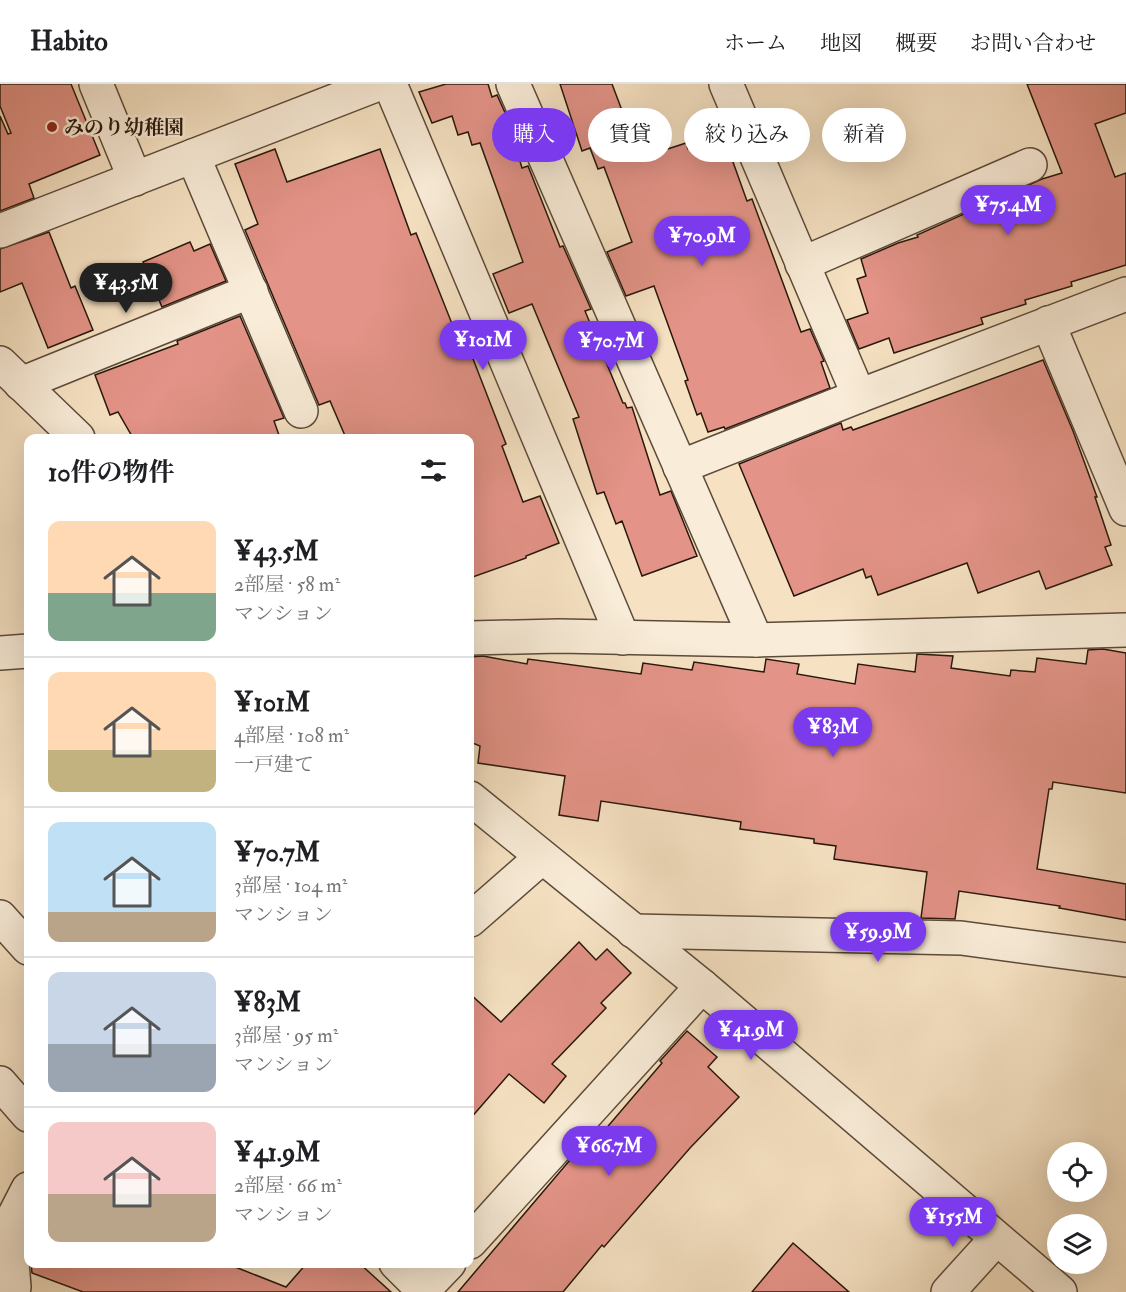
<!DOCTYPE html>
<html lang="ja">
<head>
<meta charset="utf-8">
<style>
	body { margin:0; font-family:"IM FELL Double Pica","Noto Serif JP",serif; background:#f6f6f6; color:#202124; height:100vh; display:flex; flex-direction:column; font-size:22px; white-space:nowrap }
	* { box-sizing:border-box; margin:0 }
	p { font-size:20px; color:#757577 }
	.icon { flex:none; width:33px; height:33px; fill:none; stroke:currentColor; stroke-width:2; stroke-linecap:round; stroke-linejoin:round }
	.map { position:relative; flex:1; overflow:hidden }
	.panel { position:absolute; left:24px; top:350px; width:450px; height:834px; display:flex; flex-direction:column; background:#fff; border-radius:12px; box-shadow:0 6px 24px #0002 }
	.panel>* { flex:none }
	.guide { position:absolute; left:492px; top:24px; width:543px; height:54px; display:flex; gap:12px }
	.fabs { position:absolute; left:1047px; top:1058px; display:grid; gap:12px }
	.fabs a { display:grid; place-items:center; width:60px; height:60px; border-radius:50%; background:#fff; box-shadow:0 6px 24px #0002; font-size:30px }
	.price { position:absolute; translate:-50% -51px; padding:0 14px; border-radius:21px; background:#7c3aed; color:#fff; font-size:20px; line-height:39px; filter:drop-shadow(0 2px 3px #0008) }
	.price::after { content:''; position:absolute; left:50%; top:36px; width:18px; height:14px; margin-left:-9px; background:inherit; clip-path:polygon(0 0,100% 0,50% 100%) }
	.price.current { background:#222; color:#fff }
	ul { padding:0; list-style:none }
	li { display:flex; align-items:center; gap:18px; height:150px; padding:0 24px }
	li+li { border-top:2px solid #e0e0e0 }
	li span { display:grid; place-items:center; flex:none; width:168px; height:120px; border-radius:12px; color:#555 }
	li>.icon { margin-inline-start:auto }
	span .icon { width:72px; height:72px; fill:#fffc; stroke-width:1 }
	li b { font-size:26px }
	h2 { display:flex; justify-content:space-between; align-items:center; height:72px; padding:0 24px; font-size:26px }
	.pill { padding:0 21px; border-radius:27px; background:#fff; box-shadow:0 6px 24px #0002; font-size:21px; line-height:54px }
	.pill.current { background:#7c3aed; color:#fff }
	header { display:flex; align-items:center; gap:36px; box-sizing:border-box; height:84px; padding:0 30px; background:#fff; border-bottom:2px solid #e0e0e0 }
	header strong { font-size:28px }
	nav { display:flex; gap:33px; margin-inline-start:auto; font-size:21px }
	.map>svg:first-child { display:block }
	.building { fill:#e39387; stroke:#28180c; stroke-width:1.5 }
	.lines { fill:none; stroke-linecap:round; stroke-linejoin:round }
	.minor-casing { stroke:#5c4a3a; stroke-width:36 }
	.minor { stroke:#f9ecd8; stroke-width:33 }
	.poi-dot { fill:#8f2418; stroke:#f9ecd8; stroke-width:2 }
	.labels { text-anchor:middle; stroke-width:5; stroke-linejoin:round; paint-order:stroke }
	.poi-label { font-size:20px; font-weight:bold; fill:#28180c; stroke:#f9ecd8; text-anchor:start }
</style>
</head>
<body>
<header>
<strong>Habito</strong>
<nav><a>ホーム</a><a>地図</a><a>概要</a><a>お問い合わせ</a></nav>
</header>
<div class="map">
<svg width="1126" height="1208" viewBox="0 0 1126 1208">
	<rect width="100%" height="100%" fill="#f6e2c3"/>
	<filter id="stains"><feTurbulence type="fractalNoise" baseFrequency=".00333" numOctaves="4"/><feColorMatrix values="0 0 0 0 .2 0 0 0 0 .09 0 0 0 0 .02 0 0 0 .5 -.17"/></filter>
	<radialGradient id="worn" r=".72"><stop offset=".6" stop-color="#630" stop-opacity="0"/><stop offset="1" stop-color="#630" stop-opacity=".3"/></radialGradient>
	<g class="building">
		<polygon points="0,0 71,0 100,71 29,100 34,114 0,127 0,32 8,50 11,49 0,22"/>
		<polygon points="446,0 488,0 492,13 497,11 507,33 522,84 528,82 560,163 563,162 591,225 585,227 623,319 625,319 627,324 632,323 660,411 671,407 697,472 642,492 622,437 616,440 604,408 597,410 573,335 579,333 532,220 509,229 493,190 523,178 480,59 472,61 468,48 458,51 452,32 432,39 419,8"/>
		<polygon points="560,0 612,0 640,74 686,59 688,65 724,53 747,117 752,115 801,248 810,245 824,277 821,278 830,304 725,345 724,343 708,348 701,329 697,331 685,297 688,296 654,202 626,212 607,168 632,158 604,83 598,85 590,64 582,67"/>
		<polygon points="1027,0 1126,0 1126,29 1095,40 1115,93 1126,89 1126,181 1071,198 1072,202 1025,216 1026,220 981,234 983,240 894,269 889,254 859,265 847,236 868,229 857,195 866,192 861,175 898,159 918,153 917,151 1042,95 1062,89"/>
		<polygon points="275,65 287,98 380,65 411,151 416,149 464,270 470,267 506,360 502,362 523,418 540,412 559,459 526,472 526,474 470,494 470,354 346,354 330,317 319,321 245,146 258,140 235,80"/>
		<polygon points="49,148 71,204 75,202 93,246 48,264 22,199 0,208 0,165"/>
		<polygon points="190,158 194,167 210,160 226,197 162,223 143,178"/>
		<polygon points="240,232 284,334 274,337 280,354 133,354 118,328 110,331 95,291 178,260 177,257"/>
		<polygon points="1043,276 1073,347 1097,413 1095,413 1111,461 1105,463 1112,481 1046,505 1039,487 978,509 967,479 878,511 871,492 866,494 863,485 794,512 739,380 841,339 843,346 851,343 853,346"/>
		<polygon points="1103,565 1126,569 1126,709 1053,698 1052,705 1049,705 1037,785 1126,800 1126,836 1059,824 1060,822 959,807 955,835 921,834 927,788 834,775 836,762 814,759 814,755 740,745 741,738 601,717 598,737 559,731 565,692 478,679 480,662 470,658 470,573 483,572 527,580 528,575 641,590 643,579 692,586 694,578 764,588 766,575 799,580 797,590 855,600 858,580 915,588 917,570 953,572 951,584 1010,592 1011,586 1035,588 1037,574 1086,580 1088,566"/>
		<polygon points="579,858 596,876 607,865 631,889 601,919 606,924 552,980 566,992 544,1019 509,990 470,1035 470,910 501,938"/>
		<polygon points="687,947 717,973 708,983 739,1013 690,1064 604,1163 602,1161 563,1208 458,1208 575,1070 580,1075 662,979 660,977"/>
		<polygon points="793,1159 849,1208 752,1208"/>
		<polygon points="31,1179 225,1179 286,1203 307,1179 359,1179 391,1208 83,1208 32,1189"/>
	</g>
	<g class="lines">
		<g class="minor-casing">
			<g id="minor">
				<polyline points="96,0 135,95"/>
				<polyline points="390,0 623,554"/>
				<polyline points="513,0 756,556"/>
				<polyline points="726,0 859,312"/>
				<polyline points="193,72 301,327"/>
				<polyline points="0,147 378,0"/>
				<polyline points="802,180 1030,81"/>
				<polyline points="1048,239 1126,425"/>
				<polyline points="0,279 78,354"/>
				<polyline points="21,300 251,207"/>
				<polyline points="680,383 859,312 1126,210"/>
				<polyline points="470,554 559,552 756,556 1126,546"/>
				<polyline points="0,569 28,567"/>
				<polyline points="470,714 702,902 1060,1208"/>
				<polyline points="0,833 28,864"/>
				<polyline points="470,836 542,773"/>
				<polyline points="633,847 961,854 1126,876"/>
				<polyline points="0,999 28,1031"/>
				<polyline points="470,1158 702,902"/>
				<polyline points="396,1179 416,1199 428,1201 449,1179"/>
				<polyline points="13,1208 14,1203 9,1142 28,1105"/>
				<polyline points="948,1208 996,1155"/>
			</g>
		</g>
		<use href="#minor" class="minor"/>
	</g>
	<circle class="poi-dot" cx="52" cy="43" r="6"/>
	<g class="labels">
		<g class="poi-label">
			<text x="64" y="50">みのり幼稚園</text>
		</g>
	</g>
	<rect width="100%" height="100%" filter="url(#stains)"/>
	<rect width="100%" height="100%" fill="url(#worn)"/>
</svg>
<div class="fabs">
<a><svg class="icon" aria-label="locate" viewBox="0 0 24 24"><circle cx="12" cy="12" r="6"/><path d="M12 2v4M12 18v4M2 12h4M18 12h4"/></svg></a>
<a><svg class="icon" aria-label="layers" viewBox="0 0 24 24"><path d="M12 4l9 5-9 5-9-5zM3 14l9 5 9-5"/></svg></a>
</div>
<b class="price" style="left:1008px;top:152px">¥75.4M</b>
<b class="price" style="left:702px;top:183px">¥70.9M</b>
<b class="price current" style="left:126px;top:230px">¥43.5M</b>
<b class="price" style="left:483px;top:287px">¥101M</b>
<b class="price" style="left:611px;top:288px">¥70.7M</b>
<b class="price" style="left:833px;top:674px">¥83M</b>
<b class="price" style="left:878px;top:879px">¥59.9M</b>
<b class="price" style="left:751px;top:977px">¥41.9M</b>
<b class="price" style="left:609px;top:1093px">¥66.7M</b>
<b class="price" style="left:953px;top:1164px">¥155M</b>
<div class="guide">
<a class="pill current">購入</a>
<a class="pill">賃貸</a>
<a class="pill">絞り込み</a>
<a class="pill">新着</a>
</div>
<section class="panel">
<h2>10件の物件<svg class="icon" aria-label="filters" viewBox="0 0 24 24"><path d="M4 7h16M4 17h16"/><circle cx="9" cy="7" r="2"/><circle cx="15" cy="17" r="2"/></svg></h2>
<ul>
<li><span style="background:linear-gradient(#ffd9b3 60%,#7fa58c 0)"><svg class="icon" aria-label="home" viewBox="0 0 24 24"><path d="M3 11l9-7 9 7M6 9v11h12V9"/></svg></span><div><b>¥43.5M</b><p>2部屋 · 58 m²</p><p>マンション</p></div></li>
<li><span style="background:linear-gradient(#ffd9b3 65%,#c2b280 0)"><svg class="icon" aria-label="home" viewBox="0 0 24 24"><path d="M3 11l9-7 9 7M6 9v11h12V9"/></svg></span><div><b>¥101M</b><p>4部屋 · 108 m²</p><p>一戸建て</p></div></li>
<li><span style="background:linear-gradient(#bfe0f5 75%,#b9a48a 0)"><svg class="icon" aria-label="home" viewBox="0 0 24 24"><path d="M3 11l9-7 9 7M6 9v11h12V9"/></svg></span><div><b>¥70.7M</b><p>3部屋 · 104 m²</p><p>マンション</p></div></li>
<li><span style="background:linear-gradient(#c9d6e8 60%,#9aa5b1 0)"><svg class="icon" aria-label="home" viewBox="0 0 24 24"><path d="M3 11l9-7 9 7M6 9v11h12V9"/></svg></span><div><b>¥83M</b><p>3部屋 · 95 m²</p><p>マンション</p></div></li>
<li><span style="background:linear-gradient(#f6c9c9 60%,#b9a48a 0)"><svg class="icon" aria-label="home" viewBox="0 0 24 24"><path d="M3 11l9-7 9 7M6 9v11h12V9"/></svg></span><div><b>¥41.9M</b><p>2部屋 · 66 m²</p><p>マンション</p></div></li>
</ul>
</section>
</div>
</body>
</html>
